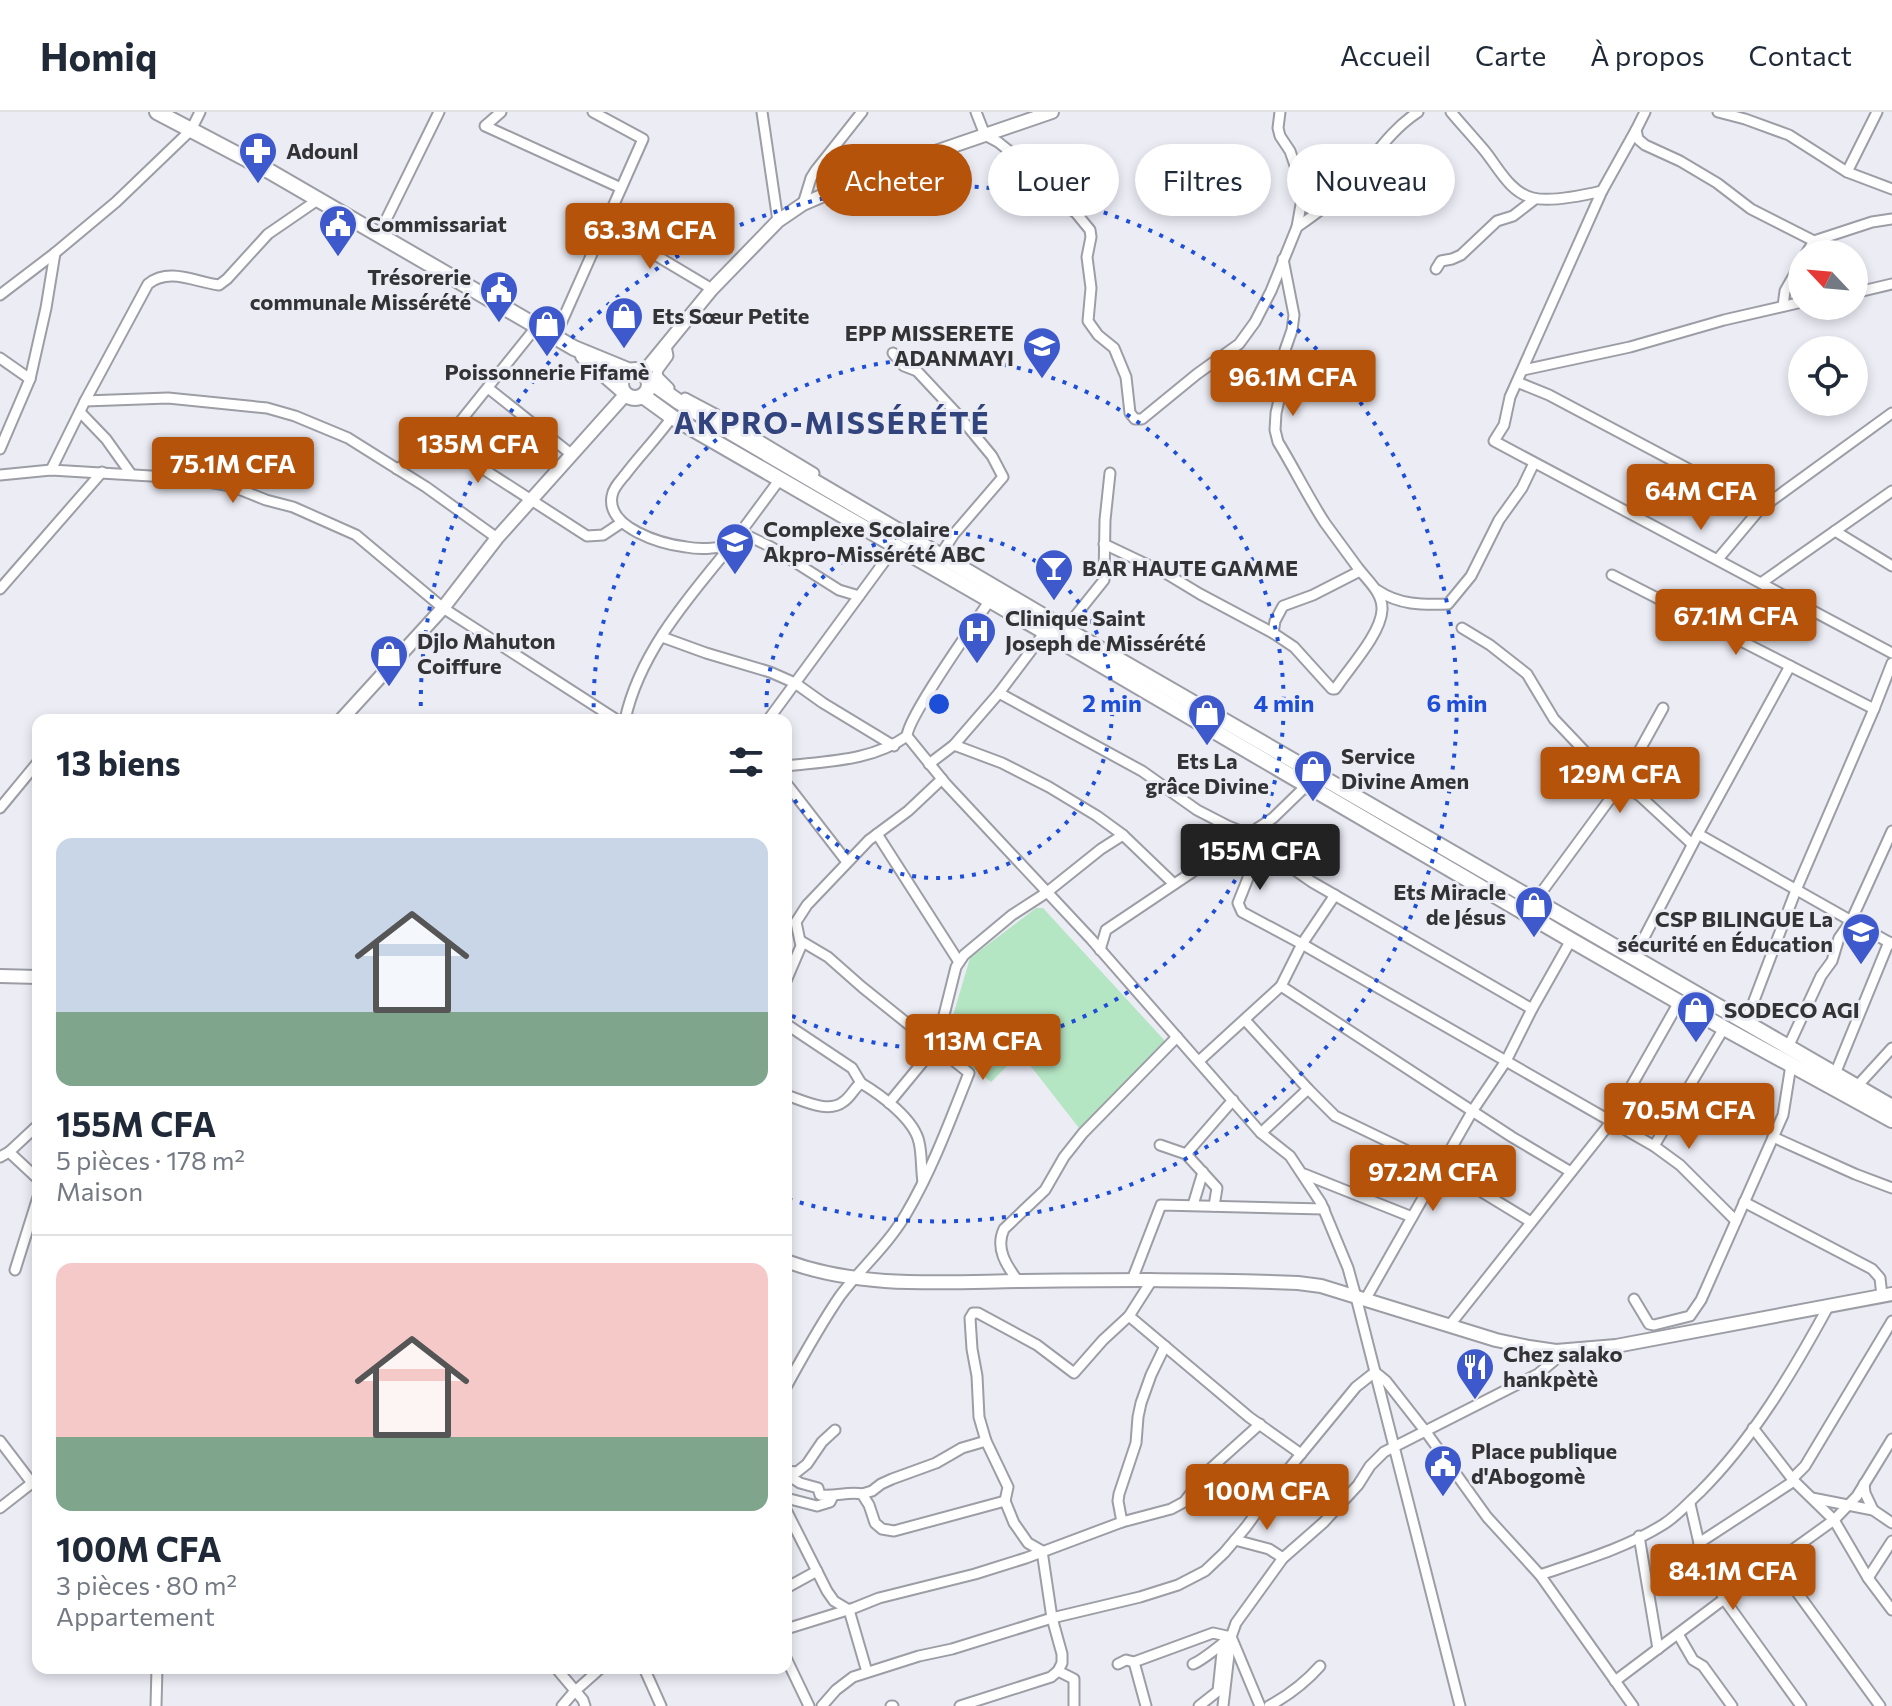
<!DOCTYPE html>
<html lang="fr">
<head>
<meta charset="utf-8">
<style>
	body { margin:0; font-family:Commissioner,sans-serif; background:#f2f2f3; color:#1f2937; height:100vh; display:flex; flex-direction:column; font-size:30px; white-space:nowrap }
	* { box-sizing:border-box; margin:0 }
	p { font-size:26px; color:#747a83 }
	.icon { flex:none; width:44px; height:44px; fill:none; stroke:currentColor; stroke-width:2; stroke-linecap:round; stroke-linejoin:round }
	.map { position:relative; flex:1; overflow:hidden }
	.drawer { position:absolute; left:32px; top:602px; width:760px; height:960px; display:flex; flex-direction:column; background:#fff; border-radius:16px; box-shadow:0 4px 12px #0003 }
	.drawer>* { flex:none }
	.hud { position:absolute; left:816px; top:32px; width:760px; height:72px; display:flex; gap:16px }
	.needle { width:52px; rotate:296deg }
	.controls { position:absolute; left:1788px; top:128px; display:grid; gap:16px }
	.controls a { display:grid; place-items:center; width:80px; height:80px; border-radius:50%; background:#fff; box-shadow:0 4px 12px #0003; font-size:40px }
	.price { position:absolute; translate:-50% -68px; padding:0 18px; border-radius:8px; background:#b45309; color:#fff; font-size:26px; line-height:52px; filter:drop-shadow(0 2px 4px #0008) }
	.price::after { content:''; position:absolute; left:50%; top:48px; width:24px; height:18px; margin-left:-12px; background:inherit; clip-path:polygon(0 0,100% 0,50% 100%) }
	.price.current { background:#222; color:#fff }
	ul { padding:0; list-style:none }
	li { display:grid; align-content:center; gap:16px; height:424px; padding:0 24px }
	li+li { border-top:2px solid #e0e1e3 }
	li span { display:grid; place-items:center; height:248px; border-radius:16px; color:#555 }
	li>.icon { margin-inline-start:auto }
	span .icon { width:144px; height:144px; fill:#fffc; stroke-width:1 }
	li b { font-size:34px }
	h2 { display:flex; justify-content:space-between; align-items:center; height:96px; padding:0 24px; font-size:34px }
	.pill { padding:0 28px; border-radius:36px; background:#fff; box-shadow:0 4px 12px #0003; font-size:28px; line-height:72px }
	.pill.current { background:#b45309; color:#fff }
	header { display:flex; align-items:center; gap:48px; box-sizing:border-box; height:112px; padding:0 40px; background:#fff; border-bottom:2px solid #e0e1e3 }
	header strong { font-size:38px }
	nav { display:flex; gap:44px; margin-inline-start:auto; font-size:28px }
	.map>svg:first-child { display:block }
	.park { fill:#b5e6c4 }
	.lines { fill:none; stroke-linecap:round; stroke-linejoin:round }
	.minor-casing { stroke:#9c9da5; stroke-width:13 }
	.major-casing { stroke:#9c9da5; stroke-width:16 }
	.highway-casing { stroke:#9c9da5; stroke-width:18 }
	.minor { stroke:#fff; stroke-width:9 }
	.major { stroke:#fff; stroke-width:12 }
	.highway { stroke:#fff; stroke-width:14 }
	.ring { fill:none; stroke:#1d4ed8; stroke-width:4; stroke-dasharray:4 8 }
	.labels { text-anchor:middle; stroke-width:6; stroke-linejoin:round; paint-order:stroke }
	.poi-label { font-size:22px; font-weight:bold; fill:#333336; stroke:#ececf5; text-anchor:start }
	.district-label { font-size:30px; font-weight:bold; letter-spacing:2px; fill:#32447e; stroke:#ececf5 }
	.centre { fill:#1d4ed8; stroke:#ececf5; stroke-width:4 }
	.ring-label { font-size:24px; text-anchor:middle; font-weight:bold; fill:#1d4ed8; stroke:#ececf5; stroke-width:6; stroke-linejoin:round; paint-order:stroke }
</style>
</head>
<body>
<header>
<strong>Homiq</strong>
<nav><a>Accueil</a><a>Carte</a><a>À propos</a><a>Contact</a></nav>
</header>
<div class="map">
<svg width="1892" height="1594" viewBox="0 0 1892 1594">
	<rect width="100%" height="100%" fill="#ececf5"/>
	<polygon class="park" points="1036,796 1043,796 1166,930 1079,1016 1022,943 1018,943 991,970 947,937 945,931 970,846"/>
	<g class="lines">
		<g class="minor-casing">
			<g id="minor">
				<polyline points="501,0 485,14 621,76"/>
				<polyline points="762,0 778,109"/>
				<polyline points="976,0 985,23 998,30 1008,38 1055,85 1076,101 1090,118 1091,125 1087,145 1091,176 1088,209 1098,223 1114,236 1126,265 1130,301 1135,307 1142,307 1197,262 1239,232 1255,210 1271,179 1297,115 1302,87 1300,68 1290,39 1280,24 1278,16 1280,0"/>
				<path d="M1451 0C1462 13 1473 25 1484 38 1498 55 1510 81 1533 86 1550 90 1585 83 1602 79"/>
				<polyline points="1645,0 1636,18 1638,27 1645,33 1680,49 1717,71 1751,97 1814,129 1872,110 1892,107"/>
				<polyline points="1718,0 1745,7 1789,23 1847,60 1892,77"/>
				<polyline points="1636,18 1602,79 1510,285 1504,313 1494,329 1892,541"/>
				<polyline points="1847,60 1877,0"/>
				<polyline points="803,92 811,66 816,58 862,0"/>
				<polyline points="605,113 712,177"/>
				<path d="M1297 115C1316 102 1334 89 1350 72 1373 47 1389 19 1418 0"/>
				<polyline points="379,122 439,0"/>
				<polyline points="1806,142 1814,129"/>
				<polyline points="1436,157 1441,149 1452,147 1461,143 1497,109 1513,104 1535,87"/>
				<polyline points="1854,181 1892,172"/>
				<polyline points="0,183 55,141 116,90 191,18 200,0"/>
				<polyline points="1783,194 1785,179 1802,149"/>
				<polyline points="555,225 643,27 593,0"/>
				<polyline points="666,234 668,244 657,259 658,265 669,276"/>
				<polyline points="893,241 904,254 917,259 959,304 992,344 1003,365 954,422 943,439"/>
				<polyline points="0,246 30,267"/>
				<polyline points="1523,258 1630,235 1724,208 1802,190"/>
				<polyline points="1517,270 1549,283 1713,370 1740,381 1760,384 1771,389"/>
				<polyline points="488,276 571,342"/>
				<polyline points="685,286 719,304 814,361"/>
				<polyline points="85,289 168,286 267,296 295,304 348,326 426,375 497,426"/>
				<polyline points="80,300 106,327 131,362"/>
				<path d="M672 305C658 325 640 343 625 363 620 369 613 376 612 384 606 416 662 432 686 435 701 438 715 436 730 434"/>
				<polyline points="443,331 587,424 603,423 621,411"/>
				<polyline points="0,337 30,267 46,196 55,141"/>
				<polyline points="397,357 443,331 537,214"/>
				<path d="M51 358 85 289 148 172C169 155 195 170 219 173L227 167 268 122 319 87"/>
				<polyline points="0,363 51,358 184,366 231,374 266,388 293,395 356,423 443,496 617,608"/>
				<polyline points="1835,419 1892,454"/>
				<polyline points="740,420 771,435 839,478 859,484"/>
				<path d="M1104 432 1167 462 1200 482 1273 521 1294 535 1332 577H1335L1338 573C1351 554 1381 521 1382 498 1383 481 1368 469 1358 456 1347 441 1336 426 1325 411 1308 385 1294 356 1278 330L1275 318 1276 301 1283 271 1285 238 1292 218 1294 203 1283 147"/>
				<polyline points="1718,447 1760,397 1892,301"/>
				<polyline points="1612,463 1874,597"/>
				<polyline points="1761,471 1892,379"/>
				<polyline points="0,477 102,360"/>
				<path d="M1377 478C1399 493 1422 493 1448 492L1471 464 1499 408 1522 376 1534 351"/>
				<path d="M990 488C975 511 908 604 907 624L946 672 1091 827 1261 1021 1290 1044 1321 1091 1348 1156 1356 1185 1460 1594"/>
				<polyline points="1062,515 1068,513 1104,468 1105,408 1110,361"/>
				<polyline points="1462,516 1490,533 1527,562 1554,607 1592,647 1621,672 1640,684 1692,732"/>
				<polyline points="1273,521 1275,509 1283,494 1313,483 1360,459"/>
				<polyline points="662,525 706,541 770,560 795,571 823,591 894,634"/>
				<polyline points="999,581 1142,659 1197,698 1228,714 1248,722 1258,741 1238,791 1242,800 1302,832 1654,1034 1680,1053 1736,1109"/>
				<path d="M625 608C639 542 687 487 729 436 746 413 763 390 780 367"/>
				<polyline points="768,608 895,435"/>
				<polyline points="954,633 1002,651 1049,675 1097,704 1123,723 1174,772"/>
				<polyline points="929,652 954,633 999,581 1045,520"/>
				<path d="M786 654C828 649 872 649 907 624"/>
				<polyline points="786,671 847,750"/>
				<polyline points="0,696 38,650"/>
				<path d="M1258 716C1275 746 1284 751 1312 770L1532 897"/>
				<polyline points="877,722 959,850"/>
				<polyline points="1698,722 1892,832"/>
				<polyline points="1538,785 1621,672 1663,596"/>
				<polyline points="1100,838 1106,818 1273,706 1307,673"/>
				<polyline points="1636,841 1698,722 1790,554"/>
				<polyline points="786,869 801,834 796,810 807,793 869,728 908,699 942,667"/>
				<polyline points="1281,874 1512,1025 1571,1060"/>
				<polyline points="1747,907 1796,778 1874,597 1892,551"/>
				<polyline points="1245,908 1308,977 1335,1004 1441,1055 1531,1110"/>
				<polyline points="786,912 852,956 861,971"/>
				<polyline points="1790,931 1821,864 1832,849 1839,826 1851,809 1892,719"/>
				<polyline points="1199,949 1281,874 1302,832 1335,783"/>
				<polyline points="1837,957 1889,830"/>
				<polyline points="1860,971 1892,936"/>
				<path d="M786 983C802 988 828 1002 843 990 851 985 854 976 861 971 881 983 914 1007 919 1030 922 1042 921 1057 923 1070"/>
				<polyline points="889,991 922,951 933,930 943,907 956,855 964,843 1012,803 1046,781 1101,737 1123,723"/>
				<polyline points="1261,1021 1308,977"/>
				<polyline points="1773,1025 1855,1062 1892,1076"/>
				<polyline points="1160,1033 1186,1042 1217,1076 1214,1094"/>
				<polyline points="1654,1034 1724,916"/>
				<polyline points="9,1040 38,1013"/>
				<polyline points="1186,1042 1233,988"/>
				<polyline points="0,1045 9,1040 38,1067"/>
				<polyline points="1304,1062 1412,1105"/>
				<polyline points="1744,1090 1872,1157 1880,1166 1882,1184"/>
				<polyline points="1193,1093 1203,1060"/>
				<polyline points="15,1158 38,1085"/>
				<polyline points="1132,1168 1161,1093 1324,1097"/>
				<path d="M1018 1169C1006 1153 995 1136 1004 1117L1045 1078 1064 1045 1083 1021 1177 925"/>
				<polyline points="1634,1187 1649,1212 1654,1213 1690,1204 1701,1188 1783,1003 1791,953"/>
				<polyline points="1365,1188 1473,998 1506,949 1532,897 1571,828"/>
				<polyline points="1129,1204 1249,1305 1301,1342"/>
				<polyline points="1449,1214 1611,1010 1679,890"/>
				<path d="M786 1275C803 1244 820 1213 840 1184 861 1156 888 1133 906 1102 932 1058 950 1009 969 961L862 875 828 845 801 829"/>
				<polyline points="1753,1316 1794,1369 1834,1408 1868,1466 1892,1498"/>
				<polyline points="0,1329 32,1371"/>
				<polyline points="786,1359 797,1360 807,1352 822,1330 835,1318"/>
				<path d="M786 1362 800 1371 818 1376 820 1383C835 1385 849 1379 862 1382L869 1393 875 1411 882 1417 894 1419 1005 1389"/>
				<polyline points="1793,1366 1805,1354 1892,1209"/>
				<polyline points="1864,1372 1865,1381 1873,1398"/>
				<polyline points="862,1382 872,1379 881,1372 892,1367 936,1351 962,1336 986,1329"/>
				<polyline points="786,1386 817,1394 830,1390 833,1384"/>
				<polyline points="1812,1386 1873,1398 1892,1411"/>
				<polyline points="1690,1392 1699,1431 1724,1487 1801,1594"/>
				<polyline points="0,1396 32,1371 36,1372"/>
				<polyline points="786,1398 827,1479 834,1489 849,1498 867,1560"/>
				<polyline points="1122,1410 1118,1389 1119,1382 1136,1331 1138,1305 1141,1291 1151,1263 1165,1234"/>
				<polyline points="1639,1424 1658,1537"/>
				<polyline points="1235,1428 1269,1437 1283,1446"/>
				<polyline points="1699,1431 1794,1369"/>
				<polyline points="1775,1450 1880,1594"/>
				<path d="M1540 1463C1581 1449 1626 1436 1664 1412 1678 1403 1688 1391 1700 1380 1753 1327 1792 1261 1828 1195"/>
				<polyline points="1868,1466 1892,1429"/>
				<polyline points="786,1476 817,1459"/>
				<polyline points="786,1517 854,1496 879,1486 975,1462 1026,1446 1122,1410 1171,1397 1184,1390 1210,1357 1260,1312"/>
				<polyline points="1678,1522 1693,1548 1703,1554 1732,1594"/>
				<polyline points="1232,1527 1260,1594"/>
				<polyline points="786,1546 809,1594"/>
				<polyline points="1118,1552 1126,1548 1134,1550"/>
				<polyline points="556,1556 583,1588 585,1594"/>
				<polyline points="644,1556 661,1594"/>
				<polyline points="1058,1559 1074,1567 1074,1594"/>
				<polyline points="1615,1569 1724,1487 1834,1408 1857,1384 1892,1327"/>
				<polyline points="156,1594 157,1556"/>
				<polyline points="562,1594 574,1580 601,1556"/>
				<polyline points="822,1594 836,1578 853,1565 919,1544 952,1537 1052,1506 1140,1485 1178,1473 1205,1459 1224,1441 1246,1415 1287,1359 1356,1275 1375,1260 1386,1269 1426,1320 1487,1405 1540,1463 1633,1594"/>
				<polyline points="891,1594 893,1594"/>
				<polyline points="960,1594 1051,1565 1058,1559 1062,1551 1062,1542 1052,1506 1042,1439 1028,1431 1014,1411 1005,1389 1008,1375 986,1329 979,1305 977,1264 972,1237 970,1206 973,1201 978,1201 1037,1233 1074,1261 1103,1228 1129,1204 1152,1168"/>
				<path d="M1146 1594 1134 1550 1213 1521 1231 1525C1220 1533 1205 1547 1193 1552"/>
				<polyline points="1199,1594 1218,1579 1223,1531"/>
				<polyline points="1223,1594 1231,1525 1236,1511 1283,1446 1324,1410 1358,1373 1370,1354 1384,1340 1538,1262 1556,1247 1556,1239"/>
				<path d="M1269 1594C1289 1583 1305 1571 1320 1554"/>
			</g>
		</g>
		<g class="major-casing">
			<g id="major">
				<polyline points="643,261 712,177 778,109 803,92 880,59 1052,0"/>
				<polyline points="341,608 443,496 497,426 625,283"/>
				<polyline points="0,864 38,865"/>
				<path d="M786 1149C861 1177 943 1170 1022 1169 1114 1168 1206 1167 1298 1171L1321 1174 1496 1228 1529 1235 1556 1239 1616 1234 1892 1182"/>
			</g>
		</g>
		<g class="highway-casing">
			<g id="highway">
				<polyline points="157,0 269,59 574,236 630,259"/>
				<polyline points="583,244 622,278"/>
				<circle cx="635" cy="272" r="14"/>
				<polyline points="648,268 679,290 1062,515 1892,995"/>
				<polyline points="643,284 672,305 1045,520 1571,828 1724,916 1892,1008"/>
			</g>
		</g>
		<use href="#minor" class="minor"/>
		<use href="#major" class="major"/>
		<use href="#highway" class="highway"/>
	</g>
	<g class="ring">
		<path d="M767 607A173 173 0 1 1 786 673"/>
		<path d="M594 607A345 345 0 1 1 788 902"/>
		<path d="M421 606A518 518 0 1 1 788 1087"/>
	</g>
	<defs>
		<g id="pharmacy-pin" transform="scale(2)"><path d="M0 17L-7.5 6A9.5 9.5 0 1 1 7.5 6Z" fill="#3d59cb" stroke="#ececf5"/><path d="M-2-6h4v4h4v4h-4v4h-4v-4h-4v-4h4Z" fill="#fff"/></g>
		<g id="civic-pin" transform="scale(2)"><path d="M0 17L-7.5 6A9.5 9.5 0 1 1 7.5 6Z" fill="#3d59cb" stroke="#ececf5"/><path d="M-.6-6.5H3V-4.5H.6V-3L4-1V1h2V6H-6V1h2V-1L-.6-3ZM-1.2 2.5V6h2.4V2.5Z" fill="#fff"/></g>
		<g id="shop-pin" transform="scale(2)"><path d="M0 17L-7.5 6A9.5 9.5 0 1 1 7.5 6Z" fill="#3d59cb" stroke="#ececf5"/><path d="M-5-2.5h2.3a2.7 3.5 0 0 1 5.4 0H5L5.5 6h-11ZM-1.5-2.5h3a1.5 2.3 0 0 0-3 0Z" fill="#fff"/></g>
		<g id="school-pin" transform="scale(2)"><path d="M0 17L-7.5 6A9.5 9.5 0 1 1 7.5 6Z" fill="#3d59cb" stroke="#ececf5"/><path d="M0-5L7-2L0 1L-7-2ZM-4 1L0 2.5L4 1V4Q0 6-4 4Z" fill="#fff"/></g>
		<g id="bar-pin" transform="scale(2)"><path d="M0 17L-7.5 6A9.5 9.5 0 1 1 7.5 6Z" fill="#3d59cb" stroke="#ececf5"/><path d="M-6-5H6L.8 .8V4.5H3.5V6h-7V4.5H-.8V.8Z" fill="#fff"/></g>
		<g id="hospital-pin" transform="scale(2)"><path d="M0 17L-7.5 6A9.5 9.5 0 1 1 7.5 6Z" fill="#3d59cb" stroke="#ececf5"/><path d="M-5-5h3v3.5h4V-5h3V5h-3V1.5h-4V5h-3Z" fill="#fff"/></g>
		<g id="restaurant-pin" transform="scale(2)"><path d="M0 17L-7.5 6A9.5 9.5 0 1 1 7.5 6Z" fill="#3d59cb" stroke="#ececf5"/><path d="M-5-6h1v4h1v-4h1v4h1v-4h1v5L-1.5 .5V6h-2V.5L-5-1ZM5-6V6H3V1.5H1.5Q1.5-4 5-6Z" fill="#fff"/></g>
	</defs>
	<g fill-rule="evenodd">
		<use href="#pharmacy-pin" x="258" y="39"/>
		<use href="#civic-pin" x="338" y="112"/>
		<use href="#civic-pin" x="499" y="178"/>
		<use href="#shop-pin" x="624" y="204"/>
		<use href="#shop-pin" x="547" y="212"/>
		<use href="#school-pin" x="1042" y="234"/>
		<use href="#school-pin" x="735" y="430"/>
		<use href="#bar-pin" x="1054" y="456"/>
		<use href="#hospital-pin" x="977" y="519"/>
		<use href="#shop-pin" x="389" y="542"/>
		<use href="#shop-pin" x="1207" y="601"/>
		<use href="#shop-pin" x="1313" y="657"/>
		<use href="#shop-pin" x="1534" y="793"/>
		<use href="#school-pin" x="1861" y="820"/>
		<use href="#shop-pin" x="1696" y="898"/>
		<use href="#restaurant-pin" x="1475" y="1255"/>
		<use href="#civic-pin" x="1443" y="1352"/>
	</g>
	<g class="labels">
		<g class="poi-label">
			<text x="286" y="47">Adounl</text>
			<text x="366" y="120">Commissariat</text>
			<text x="471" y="173" text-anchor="end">Trésorerie<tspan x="471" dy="25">communale Missérété</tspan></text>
			<text x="652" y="212">Ets Sœur Petite</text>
			<text x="1014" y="229" text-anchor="end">EPP MISSERETE<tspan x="1014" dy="25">ADANMAYI</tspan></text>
			<text x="547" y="268" text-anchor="middle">Poissonnerie Fifamè</text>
			<text x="763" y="425">Complexe Scolaire<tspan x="763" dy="25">Akpro-Missérété ABC</tspan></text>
			<text x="1082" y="464">BAR HAUTE GAMME</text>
			<text x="1005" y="514">Clinique Saint<tspan x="1005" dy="25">Joseph de Missérété</tspan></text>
			<text x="417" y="537">Djlo Mahuton<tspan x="417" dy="25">Coiffure</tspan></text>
			<text x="1341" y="652">Service<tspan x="1341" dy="25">Divine Amen</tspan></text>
			<text x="1207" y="657" text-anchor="middle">Ets La<tspan x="1207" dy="25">grâce Divine</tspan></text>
			<text x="1506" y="788" text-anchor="end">Ets Miracle<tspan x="1506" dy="25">de Jésus</tspan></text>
			<text x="1833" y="815" text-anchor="end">CSP BILINGUE La<tspan x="1833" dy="25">sécurité en Éducation</tspan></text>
			<text x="1724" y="906">SODECO AGI</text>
			<text x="1503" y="1250">Chez salako<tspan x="1503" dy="25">hankpètè</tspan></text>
			<text x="1471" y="1347">Place publique<tspan x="1471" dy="25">d'Abogomè</tspan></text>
		</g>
		<g class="district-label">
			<text x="832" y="322">AKPRO-MISSÉRÉTÉ</text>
		</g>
	</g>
	<circle cx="939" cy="592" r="12" class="centre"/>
	<g class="ring-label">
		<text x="1112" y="600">2 min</text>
		<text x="1284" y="600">4 min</text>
		<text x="1457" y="600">6 min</text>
	</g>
</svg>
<div class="controls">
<a><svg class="needle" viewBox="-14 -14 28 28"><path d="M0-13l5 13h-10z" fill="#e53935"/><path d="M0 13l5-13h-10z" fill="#747a83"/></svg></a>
<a><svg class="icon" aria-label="locate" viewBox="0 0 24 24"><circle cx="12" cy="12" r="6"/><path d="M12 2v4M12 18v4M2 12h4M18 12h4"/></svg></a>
</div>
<b class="price" style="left:650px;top:159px">63.3M CFA</b>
<b class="price" style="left:1293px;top:306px">96.1M CFA</b>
<b class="price" style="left:478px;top:373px">135M CFA</b>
<b class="price" style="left:233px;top:393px">75.1M CFA</b>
<b class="price" style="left:1701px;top:420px">64M CFA</b>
<b class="price" style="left:1736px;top:545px">67.1M CFA</b>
<b class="price" style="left:1620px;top:703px">129M CFA</b>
<b class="price current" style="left:1260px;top:780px">155M CFA</b>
<b class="price" style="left:983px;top:970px">113M CFA</b>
<b class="price" style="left:1689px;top:1039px">70.5M CFA</b>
<b class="price" style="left:1433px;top:1101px">97.2M CFA</b>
<b class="price" style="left:1267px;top:1420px">100M CFA</b>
<b class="price" style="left:1733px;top:1500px">84.1M CFA</b>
<div class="hud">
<a class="pill current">Acheter</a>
<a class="pill">Louer</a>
<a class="pill">Filtres</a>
<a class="pill">Nouveau</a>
</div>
<section class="drawer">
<h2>13 biens<svg class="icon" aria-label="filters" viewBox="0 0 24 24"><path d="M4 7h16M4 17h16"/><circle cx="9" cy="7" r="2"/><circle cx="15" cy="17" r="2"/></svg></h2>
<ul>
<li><span style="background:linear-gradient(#c9d6e8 70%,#7fa58c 0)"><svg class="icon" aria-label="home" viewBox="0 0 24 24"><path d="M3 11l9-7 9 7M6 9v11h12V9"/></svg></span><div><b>155M CFA</b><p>5 pièces · 178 m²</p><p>Maison</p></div></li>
<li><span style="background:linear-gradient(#f6c9c9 70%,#7fa58c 0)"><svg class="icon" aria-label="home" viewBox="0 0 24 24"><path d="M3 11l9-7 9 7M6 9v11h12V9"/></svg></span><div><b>100M CFA</b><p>3 pièces · 80 m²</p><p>Appartement</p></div></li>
</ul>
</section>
</div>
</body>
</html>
